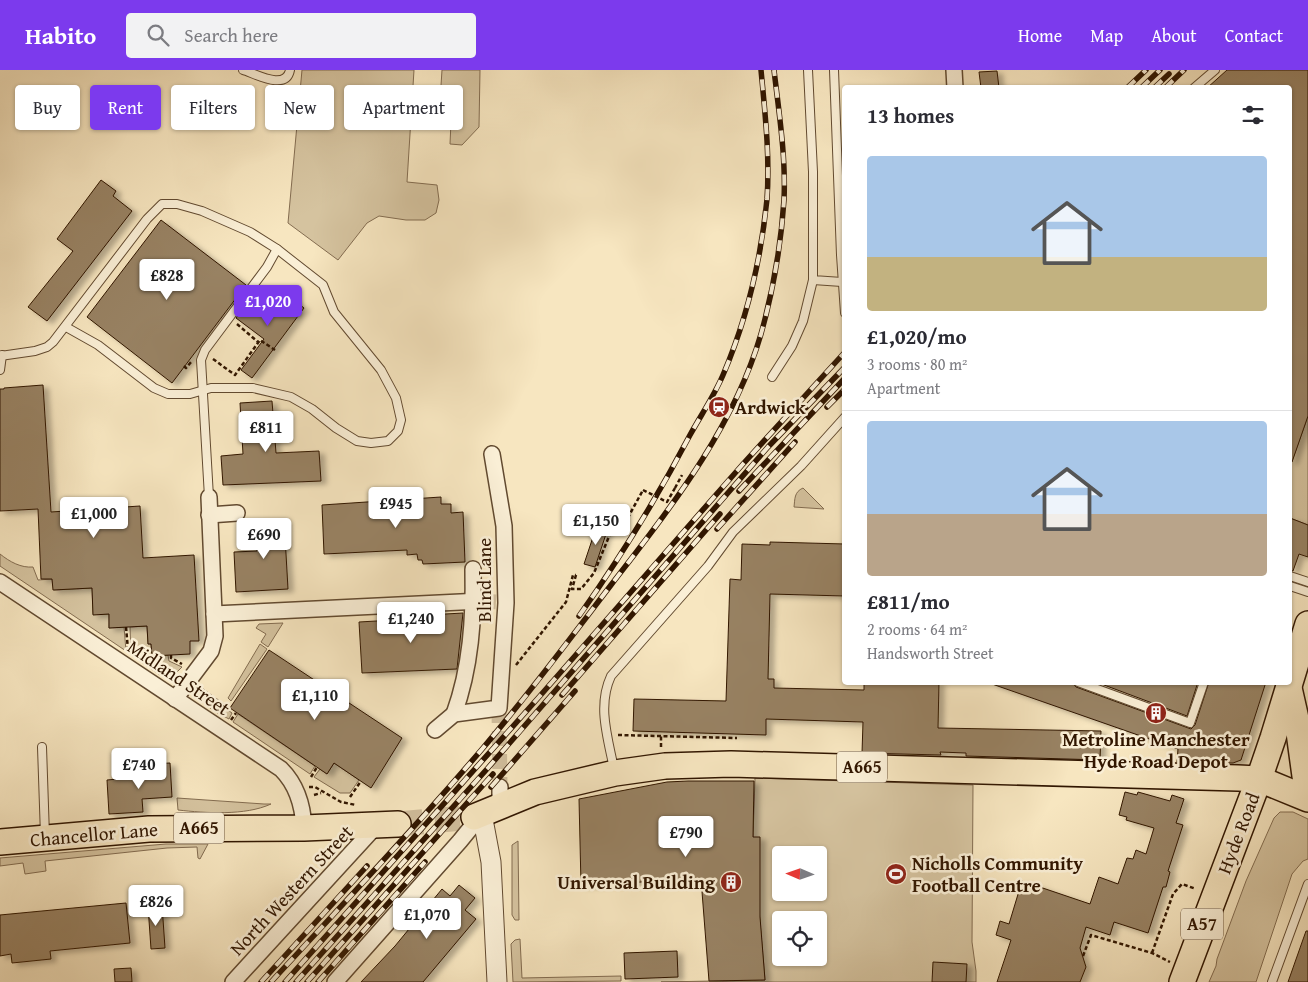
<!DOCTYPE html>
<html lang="en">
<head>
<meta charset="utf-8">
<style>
	body { margin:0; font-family:"Gentium Book Plus",serif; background:#f2f2f3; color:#2b2b33; height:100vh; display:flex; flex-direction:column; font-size:19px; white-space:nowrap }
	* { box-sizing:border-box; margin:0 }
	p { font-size:16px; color:#7c7c81 }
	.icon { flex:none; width:28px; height:28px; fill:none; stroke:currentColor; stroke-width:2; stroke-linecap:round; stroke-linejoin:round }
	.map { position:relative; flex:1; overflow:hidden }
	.sheet { position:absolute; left:842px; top:15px; width:450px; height:600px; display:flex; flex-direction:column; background:#fff; border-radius:5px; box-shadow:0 1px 4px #0004 }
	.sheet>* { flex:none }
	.top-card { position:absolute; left:15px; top:15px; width:475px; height:45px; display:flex; gap:10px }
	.needle { width:32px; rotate:272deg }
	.fabs { position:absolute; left:772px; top:776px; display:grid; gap:10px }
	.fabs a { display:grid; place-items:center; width:55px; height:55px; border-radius:5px; background:#fff; box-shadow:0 1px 4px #0004; font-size:25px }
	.price { position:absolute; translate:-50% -42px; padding:0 11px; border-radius:5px; background:#fff; color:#222; font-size:16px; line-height:32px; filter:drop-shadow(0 1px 2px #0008) }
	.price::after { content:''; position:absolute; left:50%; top:30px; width:15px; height:11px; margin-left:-8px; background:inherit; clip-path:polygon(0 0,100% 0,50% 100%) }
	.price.active { background:#7c3aed; color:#fff }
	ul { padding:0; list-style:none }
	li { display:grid; align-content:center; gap:10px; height:265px; padding:0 25px }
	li+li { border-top:1px solid #e1e1e2 }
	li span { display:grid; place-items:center; height:155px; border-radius:5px; color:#555 }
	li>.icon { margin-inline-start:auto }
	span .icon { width:90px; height:90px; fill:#fffc; stroke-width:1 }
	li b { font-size:21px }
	h2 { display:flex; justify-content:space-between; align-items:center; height:60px; padding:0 25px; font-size:21px }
	.tag { padding:0 18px; border-radius:5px; background:#fff; box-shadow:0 1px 4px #0004; font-size:18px; line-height:45px }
	.tag.active { background:#7c3aed; color:#fff }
	header { display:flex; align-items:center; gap:30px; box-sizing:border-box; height:70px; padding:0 25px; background:#7c3aed; color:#fff }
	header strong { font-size:24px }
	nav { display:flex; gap:28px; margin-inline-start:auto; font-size:18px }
	.search { width:350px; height:45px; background:#f2f2f3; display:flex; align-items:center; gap:12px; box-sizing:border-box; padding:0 18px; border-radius:5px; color:#7c7c81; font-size:19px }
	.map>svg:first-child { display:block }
	.green { fill:#d5c39f; stroke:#836c50; fill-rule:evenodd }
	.building { fill:#988264; stroke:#311600; filter:url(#shadow) }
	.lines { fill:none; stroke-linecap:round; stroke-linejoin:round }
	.minor-tunnel { stroke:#cfbc9a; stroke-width:15; stroke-dasharray:15 8; stroke-linecap:butt }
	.trunk-tunnel { stroke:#cfbc9a; stroke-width:25; stroke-dasharray:25 12; stroke-linecap:butt }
	.service-casing { stroke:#624a30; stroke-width:10 }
	.minor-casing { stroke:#624a30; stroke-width:18 }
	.tertiary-casing { stroke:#624a30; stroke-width:21 }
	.trunk-casing { stroke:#311600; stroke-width:28 }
	.path { stroke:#311600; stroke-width:2.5; stroke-dasharray:4 2.5; stroke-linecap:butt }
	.service { stroke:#faefd6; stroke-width:8 }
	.minor { stroke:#faefd6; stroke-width:15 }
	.tertiary { stroke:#faefd6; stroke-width:19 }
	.trunk { stroke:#f7e6c0; stroke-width:25 }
	.rail-casing { stroke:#311600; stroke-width:5.5 }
	.rail { stroke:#faefd6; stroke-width:4; stroke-dasharray:11; stroke-linecap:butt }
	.path-bridge { stroke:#311600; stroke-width:2.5; stroke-dasharray:4 2.5; stroke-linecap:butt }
	.labels { text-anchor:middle; stroke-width:5; stroke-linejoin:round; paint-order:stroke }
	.shield { fill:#faefd6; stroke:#6d5740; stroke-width:1 }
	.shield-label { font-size:18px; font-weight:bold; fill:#311600 }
	.poi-label { font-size:19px; font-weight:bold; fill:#311600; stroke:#faefd6; text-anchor:start }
	.street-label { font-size:19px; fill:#311600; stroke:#faefd6 }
</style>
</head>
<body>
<header>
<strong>Habito</strong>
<div class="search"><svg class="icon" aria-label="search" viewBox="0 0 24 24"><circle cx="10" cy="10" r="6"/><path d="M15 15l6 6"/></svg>Search here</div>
<nav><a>Home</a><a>Map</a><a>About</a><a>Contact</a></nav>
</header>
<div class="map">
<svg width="1308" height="912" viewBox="0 0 1308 912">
	<defs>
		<filter id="shadow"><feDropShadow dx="5.5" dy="3" stdDeviation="2.5" flood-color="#0004"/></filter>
	</defs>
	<rect width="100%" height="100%" fill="#f7e6c0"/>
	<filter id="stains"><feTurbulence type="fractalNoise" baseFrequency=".004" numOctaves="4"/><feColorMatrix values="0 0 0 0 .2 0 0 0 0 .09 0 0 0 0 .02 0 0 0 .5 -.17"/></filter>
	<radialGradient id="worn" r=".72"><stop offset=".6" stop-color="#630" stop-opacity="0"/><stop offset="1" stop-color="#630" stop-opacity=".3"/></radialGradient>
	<g class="green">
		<polygon points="302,0 414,0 407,112 437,115 439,130 436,143 425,150 406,150 379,146 367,153 338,190 288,153"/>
		<polygon points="442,0 480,0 479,57 462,75 450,74 452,30 440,31"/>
		<polygon points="1308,346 1308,455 1290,448 1290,397"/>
		<path d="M803 418 824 439 794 437C795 429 794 422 803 418Z"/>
		<path d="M0 484C10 492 21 498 33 497L38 510 52 509 54 520 92 518 93 544H109V558L124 557 126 581 0 496Z"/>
		<polygon points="283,553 268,577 261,572 266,564 256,558 259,554"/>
		<polygon points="147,556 148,574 151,574 152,586 168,585 169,591 182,597 176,603 160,605 131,585 130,557"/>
		<polygon points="260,574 267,579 231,631 228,628"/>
		<path d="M202 618 224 634 223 637 232 643 229 649C218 643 196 634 202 618Z"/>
		<polygon points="238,644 315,696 310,704 233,652"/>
		<polygon points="334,693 359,710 350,723 340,723 314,707 320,699 327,704"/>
		<path d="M755 708 973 715 972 872 976 901V912H661L765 910 753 767ZM781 785H819V822H781ZM781 850H819V888H781Z"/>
		<path d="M177 728 264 734H271C245 746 205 743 178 740Z"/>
		<polygon points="1280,742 1293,742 1308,749 1308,789 1303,791 1292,804 1256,912 1209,912 1216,896 1217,889 1246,811 1274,748"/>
		<polygon points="518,771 519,850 515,850 512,845 512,775"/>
		<polygon points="166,774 208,774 200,789 198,788 197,777 167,778 45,791 46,801 25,804 23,793 0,796 0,788"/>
		<polygon points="520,869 522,908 621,906 621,911 513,912 511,874 515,870"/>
	</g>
	<g class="building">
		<polygon points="1227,0 1308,0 1308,346 1292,392 1290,392 1290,18 1207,18"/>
		<polygon points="997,1 999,18 981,18 979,2"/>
		<polygon points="101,110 116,121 113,126 132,141 47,251 28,237 73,181 57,169"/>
		<polygon points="161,150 246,215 172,313 87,247"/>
		<polygon points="284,222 304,238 252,308 241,300 264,269 236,248 251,228 269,242"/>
		<polygon points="43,315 51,442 140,436 143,488 194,485 199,571 190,571 190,584 152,586 151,574 148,574 147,556 109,558 109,544 93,545 92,518 53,520 52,509 41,509 38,439 0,441 0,319 4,319 4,318"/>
		<polygon points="272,331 276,383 319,381 321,411 223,415 221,386 243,384 240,333"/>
		<polygon points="441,427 441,434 451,434 451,443 463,442 465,492 423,494 422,490 418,490 417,484 407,485 407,480 324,484 322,435"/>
		<polygon points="1290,448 1308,455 1308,487 1299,484 1293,501 1290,500"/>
		<polygon points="284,449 288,519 236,522 234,482 257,481 255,450"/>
		<polygon points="597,455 608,458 595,497 584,494"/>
		<polygon points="770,472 845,474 845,526 770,524 768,609 774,609 774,618 864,620 864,612 939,612 938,658 1101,661 1100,690 966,686 966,683 940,682 941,685 862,683 863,652 766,649 766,665 633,661 634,629 726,631 730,509 741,510 742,474 770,475"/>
		<polygon points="463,543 457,599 362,603 359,552 411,549 411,546"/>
		<polygon points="269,580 402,668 371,718 334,693 327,704 230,638"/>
		<polygon points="992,612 1072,612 1076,617 1191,659 1195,655 1209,612 1266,612 1241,690 1233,693 1177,692 1178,679 992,614"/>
		<polygon points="1096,612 1198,612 1187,646"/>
		<polygon points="170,693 172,727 142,729 143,742 109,744 107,710 151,706 150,694"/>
		<polygon points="688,711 754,711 753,767 760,767 760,847 765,910 709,911 701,809 581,815 579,729 667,712"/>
		<polygon points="1125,722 1137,725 1138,722 1170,731 1172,725 1184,729 1176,753 1183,755 1168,801 1170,802 1166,817 1163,817 1148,863 1114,852 1110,865 1086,857 1080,878 1086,897 1080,912 997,912 1011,870 996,865 1000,851 1009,854 1022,811 1090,834 1099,807 1118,814 1127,788 1133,789 1136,780 1146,784 1154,758 1126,750 1127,747 1119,745"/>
		<polygon points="459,815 475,828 465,840 476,849 423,912 361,912 395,876 442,819 450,826"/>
		<polygon points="126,833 130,873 50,881 51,889 12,893 11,884 0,886 0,845"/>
		<polygon points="162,835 165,878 151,879 148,836"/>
		<polygon points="1306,861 1308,861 1308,912 1288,912"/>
		<polygon points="677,881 678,907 625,909 624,883"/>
		<polygon points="933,892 967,894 966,912 932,912"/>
		<polygon points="131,898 132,912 115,912 114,899"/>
	</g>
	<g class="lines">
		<g class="minor-tunnel">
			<polyline points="481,531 498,532"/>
			<polyline points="499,638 500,717"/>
		</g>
		<polyline class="trunk-tunnel" points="398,754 474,747"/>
		<g class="service-casing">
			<g id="service">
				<path d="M243 0C256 4 286 21 290 0"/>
				<polyline points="808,0 813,102 813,210 842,212"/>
				<polyline points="834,0 841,185 845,243"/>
				<polyline points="1194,18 1215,0"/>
				<polyline points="0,286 35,281 47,277 53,272 147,149 162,134 177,134 202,141 250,162 277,179 323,215 334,242 381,300 396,328 401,350 398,361 388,371 371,373 357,371 336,358 312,339 291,327 253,318 211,318 190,324 168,324 154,318 98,275 66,257"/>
				<polyline points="0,300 2,285"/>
				<polyline points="772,307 792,276 803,251 813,210"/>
				<polyline points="209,427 201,290 205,280 267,197 277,179"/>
				<polyline points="1290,506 1308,512"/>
				<polyline points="1290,516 1308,522"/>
				<polyline points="1078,612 1190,653 1204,612"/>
				<polyline points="42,677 45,766"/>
				<path d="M614 699C608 668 597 636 611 606L708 496 733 462 801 396 845 347"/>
				<polyline points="1272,912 1308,814"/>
			</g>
		</g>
		<g class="minor-casing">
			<g id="minor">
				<polyline points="954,0 955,18"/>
				<polyline points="209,445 237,443"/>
				<path d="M0 512 281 699C297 715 303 736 304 758"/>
				<polyline points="214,544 481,531"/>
				<polyline points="175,629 211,581 215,566 209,427"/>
				<path d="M454 644C471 597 474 548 473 499"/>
				<polyline points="435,660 454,644 499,638 506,533 504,456 492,384"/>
				<polyline points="500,717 500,726 504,735"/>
				<polyline points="233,912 377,755"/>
				<polyline points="335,912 460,771 482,744"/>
			</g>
		</g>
		<g class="tertiary-casing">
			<polyline id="tertiary" points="482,744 491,792 497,912"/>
		</g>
		<g class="trunk-casing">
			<g id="trunk">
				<polyline points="1289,618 1299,662 1305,706 1308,712"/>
				<polyline points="474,747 535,722 615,703 665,696 731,694 1238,708 1259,709 1308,729"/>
				<polyline points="0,772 149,759 304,758 398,754"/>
				<polyline points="1182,912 1259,709 1273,668 1308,554"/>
			</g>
		</g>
		<g class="path">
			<polyline points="237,254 258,272"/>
			<polyline points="213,289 235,305 260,270 275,280"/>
			<polyline points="184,296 186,298 191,292"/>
			<polyline points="675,418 682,405"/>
			<polyline points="576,505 572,519 581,519 594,503 610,464 625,453 643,420"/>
			<polyline points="126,557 128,580"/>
			<polyline points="171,585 171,588 182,594"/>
			<polyline points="516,595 566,532 573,505 576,505"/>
			<polyline points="231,650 236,643"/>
			<polyline points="618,665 737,668"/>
			<polyline points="661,677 661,666"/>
			<polyline points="311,707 317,697"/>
			<polyline points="309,717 315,717 341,732 356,735"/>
			<polyline points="314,725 321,723"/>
			<polyline points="350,727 361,711"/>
			<polyline points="1152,883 1173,824 1182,814 1196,819"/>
			<polyline points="1083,886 1091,865 1152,883 1170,892"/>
		</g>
		<use href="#service" class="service"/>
		<use href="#minor" class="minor"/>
		<use href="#tertiary" class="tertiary"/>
		<use href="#trunk" class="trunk"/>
		<g class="rail-casing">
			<g id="rail">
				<polyline points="1127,18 1146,0"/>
				<polyline points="1141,18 1160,0"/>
				<polyline points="1154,18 1169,4"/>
				<polyline points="1165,18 1184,0"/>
				<polyline points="827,337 845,319"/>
				<polyline points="739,421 845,308"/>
				<polyline points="717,459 795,372"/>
				<path d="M579 546C620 488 657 428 690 365 701 345 714 326 723 305 747 249 761 189 767 129 770 86 765 43 761 0"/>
				<polyline points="562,625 720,444"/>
				<polyline points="491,717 575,621"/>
				<polyline points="261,912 367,796"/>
				<path d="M271 912C342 835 415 758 483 678 528 625 569 570 611 515 670 438 733 360 761 264 773 221 781 175 784 130 786 87 779 43 774 0"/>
				<polyline points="285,912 539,627 743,394 845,282"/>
				<polyline points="296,912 487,699 768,377 845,297"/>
				<polyline points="307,912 493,704"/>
				<polyline points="318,912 425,792"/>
			</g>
		</g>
		<use href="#rail" class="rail"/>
		<polyline class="path-bridge" points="643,420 667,432 675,418"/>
	</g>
	<defs>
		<g id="station-disc" transform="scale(1.125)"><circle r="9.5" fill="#8f2418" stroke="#faefd6"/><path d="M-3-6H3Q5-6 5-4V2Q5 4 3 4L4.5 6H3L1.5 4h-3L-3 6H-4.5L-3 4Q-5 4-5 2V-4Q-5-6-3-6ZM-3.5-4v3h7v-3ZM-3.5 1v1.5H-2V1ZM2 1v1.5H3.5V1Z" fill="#fff"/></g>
		<g id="building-disc" transform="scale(1.125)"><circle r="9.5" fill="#8f2418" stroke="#faefd6"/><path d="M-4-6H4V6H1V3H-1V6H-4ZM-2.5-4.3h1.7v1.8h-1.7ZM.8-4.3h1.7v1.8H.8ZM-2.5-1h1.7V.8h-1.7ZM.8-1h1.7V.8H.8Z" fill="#fff"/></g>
		<g id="stadium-disc" transform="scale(1.125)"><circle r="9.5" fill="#8f2418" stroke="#faefd6"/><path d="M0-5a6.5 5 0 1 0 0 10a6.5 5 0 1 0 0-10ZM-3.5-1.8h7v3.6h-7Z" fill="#fff"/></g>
	</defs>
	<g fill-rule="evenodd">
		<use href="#station-disc" x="719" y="337"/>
		<use href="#building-disc" x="1156" y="643"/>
		<use href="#stadium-disc" x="896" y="804"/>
		<use href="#building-disc" x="731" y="812"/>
	</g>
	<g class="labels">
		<g class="shield">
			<rect x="837" y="681.5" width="50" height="31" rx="4"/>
			<rect x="174" y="742.5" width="50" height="31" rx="4"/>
			<rect x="1181" y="838.5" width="42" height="31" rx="4"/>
		</g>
		<g class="shield-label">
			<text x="862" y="703">A665</text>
			<text x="199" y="764">A665</text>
			<text x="1202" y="860">A57</text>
		</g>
		<g class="poi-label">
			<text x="735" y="344">Ardwick</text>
			<text x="1156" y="676" text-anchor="middle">Metroline Manchester<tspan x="1156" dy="22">Hyde Road Depot</tspan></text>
			<text x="912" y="800">Nicholls Community<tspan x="912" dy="22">Football Centre</tspan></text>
			<text x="715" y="819" text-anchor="end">Universal Building</text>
		</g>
		<g class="street-label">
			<text transform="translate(484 510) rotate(-90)" y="7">Blind Lane</text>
			<text transform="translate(179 607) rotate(34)" y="7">Midland Street</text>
			<text transform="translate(1238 763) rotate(-69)" y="7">Hyde Road</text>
			<text transform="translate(94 764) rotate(-5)" y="7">Chancellor Lane</text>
			<text transform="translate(291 820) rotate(-47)" y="7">North Western Street</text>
		</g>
	</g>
	<rect width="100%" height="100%" filter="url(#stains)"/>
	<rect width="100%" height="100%" fill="url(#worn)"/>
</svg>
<div class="fabs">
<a><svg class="needle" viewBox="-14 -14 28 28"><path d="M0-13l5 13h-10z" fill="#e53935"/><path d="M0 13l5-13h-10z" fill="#7c7c81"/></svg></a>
<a><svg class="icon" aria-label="locate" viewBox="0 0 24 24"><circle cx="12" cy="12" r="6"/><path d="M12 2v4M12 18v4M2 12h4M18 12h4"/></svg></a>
</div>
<b class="price" style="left:167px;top:231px">£828</b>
<b class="price active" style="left:268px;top:257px">£1,020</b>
<b class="price" style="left:266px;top:383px">£811</b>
<b class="price" style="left:396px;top:459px">£945</b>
<b class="price" style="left:94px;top:469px">£1,000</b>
<b class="price" style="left:596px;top:476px">£1,150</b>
<b class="price" style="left:264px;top:490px">£690</b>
<b class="price" style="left:411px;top:574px">£1,240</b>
<b class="price" style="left:315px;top:651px">£1,110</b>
<b class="price" style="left:139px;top:720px">£740</b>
<b class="price" style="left:686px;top:788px">£790</b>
<b class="price" style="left:156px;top:857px">£826</b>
<b class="price" style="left:427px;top:870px">£1,070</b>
<div class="top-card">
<a class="tag">Buy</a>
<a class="tag active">Rent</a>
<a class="tag">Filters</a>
<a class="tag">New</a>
<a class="tag">Apartment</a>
</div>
<section class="sheet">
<h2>13 homes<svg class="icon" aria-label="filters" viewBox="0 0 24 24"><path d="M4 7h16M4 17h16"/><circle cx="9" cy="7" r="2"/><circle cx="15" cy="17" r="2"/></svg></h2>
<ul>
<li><span style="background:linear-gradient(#a9c7e8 65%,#c2b280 0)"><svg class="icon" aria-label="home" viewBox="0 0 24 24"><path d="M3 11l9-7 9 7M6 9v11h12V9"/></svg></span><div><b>£1,020/mo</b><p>3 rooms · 80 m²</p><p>Apartment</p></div></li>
<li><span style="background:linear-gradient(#a9c7e8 60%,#b9a48a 0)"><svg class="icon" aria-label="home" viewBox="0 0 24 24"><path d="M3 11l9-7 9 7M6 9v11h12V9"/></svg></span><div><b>£811/mo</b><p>2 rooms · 64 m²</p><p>Handsworth Street</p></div></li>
</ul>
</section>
</div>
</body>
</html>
